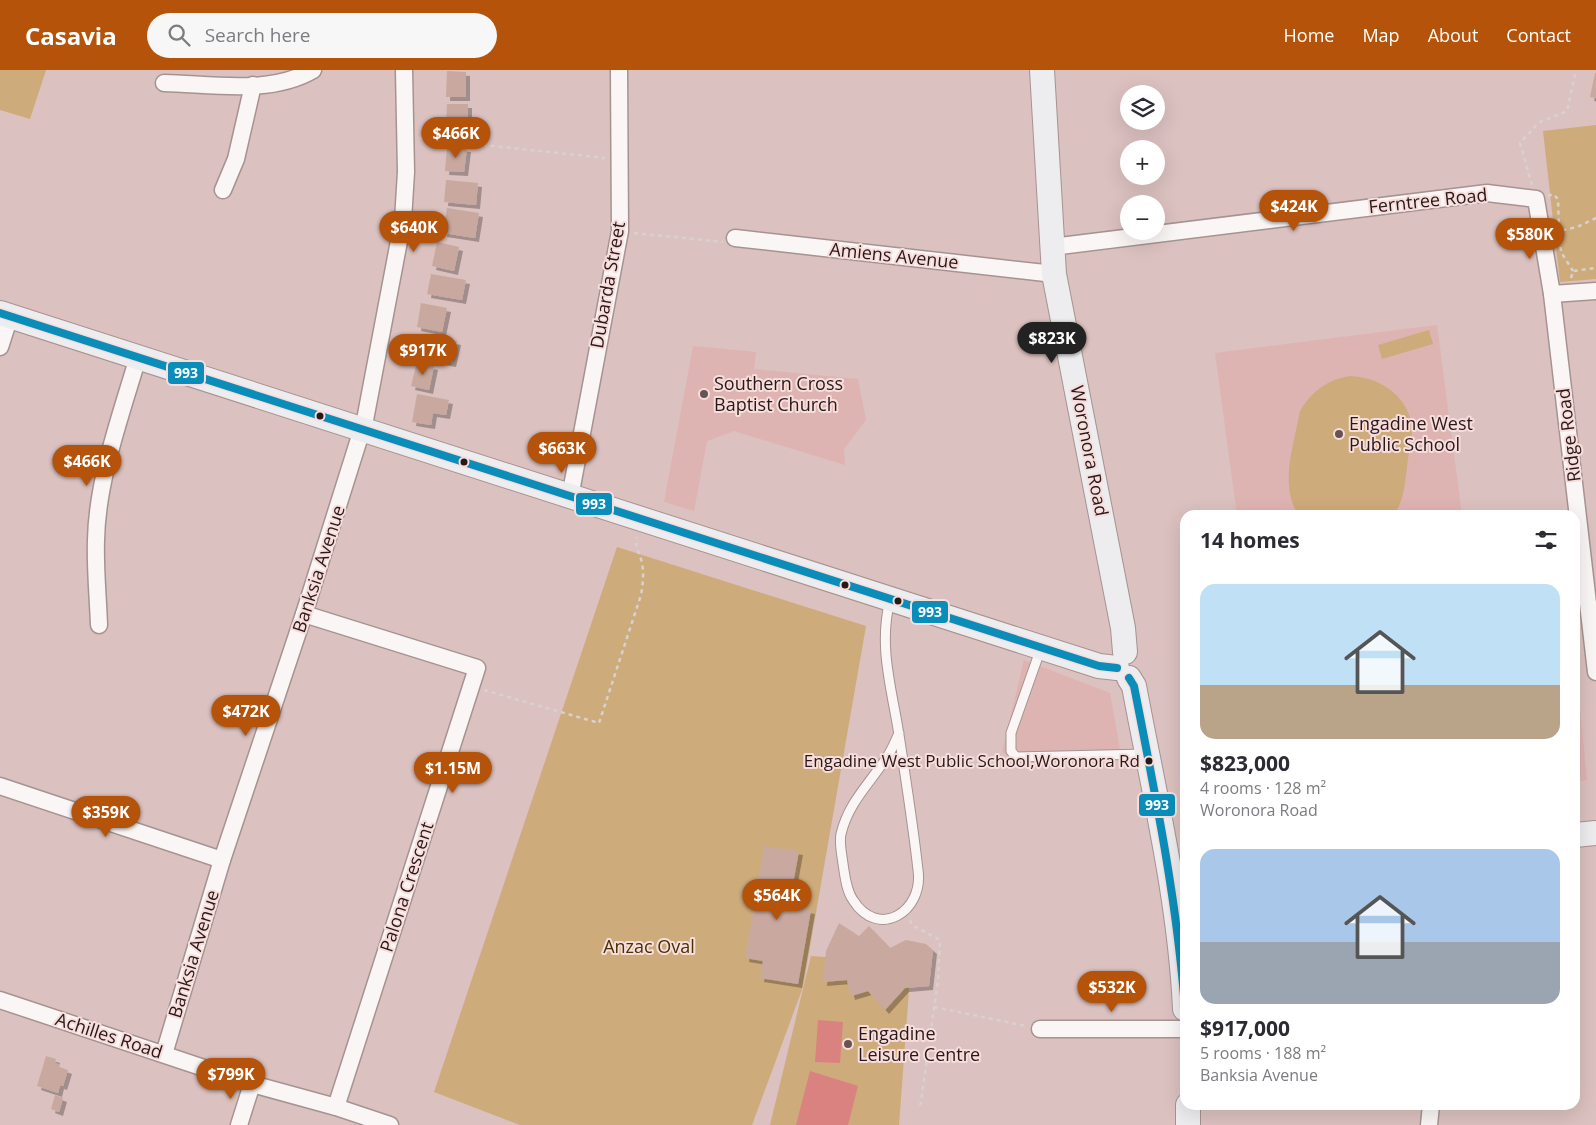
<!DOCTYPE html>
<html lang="en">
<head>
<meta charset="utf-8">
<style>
	body { margin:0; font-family:"Open Sans",sans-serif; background:#f7f7f7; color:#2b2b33; height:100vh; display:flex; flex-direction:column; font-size:19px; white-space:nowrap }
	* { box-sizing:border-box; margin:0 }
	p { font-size:16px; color:#7c7c81 }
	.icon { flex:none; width:28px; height:28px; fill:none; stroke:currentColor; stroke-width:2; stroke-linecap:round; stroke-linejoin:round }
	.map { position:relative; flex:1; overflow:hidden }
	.sheet { position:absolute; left:1180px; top:440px; width:400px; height:600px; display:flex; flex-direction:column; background:#fff; border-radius:15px; box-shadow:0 5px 20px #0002 }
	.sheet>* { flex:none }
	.tools { position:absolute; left:1120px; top:15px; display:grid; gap:10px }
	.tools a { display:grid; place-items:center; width:45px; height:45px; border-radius:50%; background:#fff; box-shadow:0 5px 20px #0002; font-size:25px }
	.price { position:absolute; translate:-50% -42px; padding:0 11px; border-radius:18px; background:#b45309; color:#fff; font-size:16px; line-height:32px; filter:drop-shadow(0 1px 2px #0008) }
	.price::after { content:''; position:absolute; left:50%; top:30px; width:15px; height:11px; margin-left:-8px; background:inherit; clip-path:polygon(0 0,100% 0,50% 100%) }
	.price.on { background:#222; color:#fff }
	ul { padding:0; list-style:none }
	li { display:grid; align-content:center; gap:10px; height:265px; padding:0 20px }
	li span { display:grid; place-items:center; height:155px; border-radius:15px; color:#555 }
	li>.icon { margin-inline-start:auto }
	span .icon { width:90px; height:90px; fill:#fffc; stroke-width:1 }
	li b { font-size:21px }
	h2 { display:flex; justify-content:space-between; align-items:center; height:60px; padding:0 20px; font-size:21px }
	header { display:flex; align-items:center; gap:30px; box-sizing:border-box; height:70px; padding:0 25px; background:#b45309; color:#fff }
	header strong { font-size:24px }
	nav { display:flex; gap:28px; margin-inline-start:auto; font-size:18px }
	.search { width:350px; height:45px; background:#f7f7f7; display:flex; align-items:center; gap:12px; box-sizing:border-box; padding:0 18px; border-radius:28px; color:#7c7c81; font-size:19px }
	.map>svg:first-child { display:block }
	.built { fill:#deb4b2 }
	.green { fill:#ceab7b }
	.water { fill:#da8280 }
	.building { fill:#c9a99f; filter:url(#shadow) }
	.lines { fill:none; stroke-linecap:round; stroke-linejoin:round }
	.lane-casing { stroke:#a69391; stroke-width:11 }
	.street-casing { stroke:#a69391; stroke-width:19 }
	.secondary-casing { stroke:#a69391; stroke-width:26 }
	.path { stroke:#d9d1d0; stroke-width:2.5; stroke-dasharray:4 4; stroke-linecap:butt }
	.lane { stroke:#faf6f5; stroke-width:9 }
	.street { stroke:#faf6f5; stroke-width:16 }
	.secondary { stroke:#edecef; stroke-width:24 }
	.bus-1-casing { stroke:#f7dedc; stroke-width:11 }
	.bus-1 { stroke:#0a8eb9; stroke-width:8 }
	.poi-dot { fill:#675352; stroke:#f7dedc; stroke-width:2 }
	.bus-dot { fill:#281817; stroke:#f7dedc; stroke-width:2 }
	.labels { text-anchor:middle; stroke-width:4; stroke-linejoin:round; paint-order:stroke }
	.bus-label { font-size:17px; fill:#281817; stroke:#f7dedc; text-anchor:end }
	.street-label { font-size:18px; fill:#281817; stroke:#f7dedc }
	.poi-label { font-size:18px; fill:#281817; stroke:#f7dedc; text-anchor:start }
	.park-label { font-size:18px; fill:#463100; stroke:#f7dedc }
	.line-badge { stroke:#f7dedc; stroke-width:2 }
	.badge-label { font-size:14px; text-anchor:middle; font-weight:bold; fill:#fff }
</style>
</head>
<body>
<header>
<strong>Casavia</strong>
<div class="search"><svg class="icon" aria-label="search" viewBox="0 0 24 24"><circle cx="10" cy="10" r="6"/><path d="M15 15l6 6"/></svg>Search here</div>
<nav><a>Home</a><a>Map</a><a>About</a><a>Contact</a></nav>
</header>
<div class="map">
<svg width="1596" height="1055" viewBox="0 0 1596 1055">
	<defs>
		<filter id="shadow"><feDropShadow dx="4" dy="4" stdDeviation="0" flood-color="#0004"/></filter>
	</defs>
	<rect width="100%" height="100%" fill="#dbc1bf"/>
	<g class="built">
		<polygon points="1437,255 1462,445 1237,445 1215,283"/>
		<polygon points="693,276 756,282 754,299 858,309 866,350 844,379 845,395 734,361 707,371 694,441 664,432"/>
		<polygon points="1024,590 1110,623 1122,690 1018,693 1002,682"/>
		<polygon points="1575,616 1578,616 1587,710 1575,712"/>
	</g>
	<g class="green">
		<polygon points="0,0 46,0 30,49 0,40"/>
		<polygon points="1596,55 1596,209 1560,212 1543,61"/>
		<polygon points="1429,260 1433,274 1382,289 1378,275"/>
		<path d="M1350 306C1380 307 1409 326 1412 358 1412 371 1408 385 1407 397 1405 413 1404 431 1394 445H1298C1279 413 1294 375 1300 341 1312 321 1327 310 1350 306Z"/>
		<polygon points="617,477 866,556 803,917 752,1055 520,1055 434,1022"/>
		<polygon points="811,886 911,893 899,1055 770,1055"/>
	</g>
	<g class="water">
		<polygon points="818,950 843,952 840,993 815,992"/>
		<polygon points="810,1001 858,1016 848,1055 796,1055"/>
	</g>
	<g class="building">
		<polygon points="447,1 466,2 466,27 446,27"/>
		<polygon points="1595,3 1596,3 1596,28 1590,27"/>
		<polygon points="447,34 468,34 468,56 446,56"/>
		<polygon points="447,76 467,78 464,102 445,101"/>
		<polygon points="446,110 478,113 476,135 444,132"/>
		<polygon points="447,138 479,143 475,168 443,163"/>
		<polygon points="437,172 459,177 454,201 432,196"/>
		<polygon points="431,204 466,210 462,230 427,224"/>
		<polygon points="421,233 447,238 442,262 417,257"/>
		<polygon points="423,264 457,271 452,293 418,287"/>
		<polygon points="417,292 434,296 429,320 411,316"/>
		<polygon points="417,324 449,330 446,345 433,343 431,355 412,352"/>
		<polygon points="764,776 799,781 793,814 779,811 776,834 811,840 798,914 760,908 763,891 745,888"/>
		<polygon points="839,853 859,866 869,856 890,878 906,870 926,874 933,880 929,916 905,918 885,940 868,921 851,926 847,910 823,912 826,881"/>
		<polygon points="46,986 56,989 55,993 60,995 59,997 68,1000 63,1016 60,1015 58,1023 37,1016"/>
		<polygon points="55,1025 63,1028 59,1042 51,1039"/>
	</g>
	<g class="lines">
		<g class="lane-casing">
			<g id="lane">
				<path d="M890 530C878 577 892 619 899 665 906 710 913 755 918 800 924 842 878 870 853 830 846 820 845 806 843 794 842 785 839 773 841 764 848 734 868 715 885 690 891 682 895 672 899 663"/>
				<polyline points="1041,578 1011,663 1011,681 1016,687 1146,684"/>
			</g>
		</g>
		<g class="street-casing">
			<g id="street">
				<path d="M164 13C212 14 270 25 313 0"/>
				<polyline points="223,120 236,89 253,15"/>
				<polyline points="735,168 1054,204"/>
				<polyline points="1052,177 1487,123 1536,129 1552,224 1596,602"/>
				<polyline points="1552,224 1596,221"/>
				<polyline points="0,277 10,246"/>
				<polyline points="570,427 620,161 619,0"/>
				<polyline points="304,544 477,598 336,1037"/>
				<path d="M99 555C98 527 95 498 96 470 97 410 121 345 138 287"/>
				<polyline points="0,716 222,790"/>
				<polyline points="0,930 252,1014 336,1037 390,1055"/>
				<polyline points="1040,959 1185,959"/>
				<polyline points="164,984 222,790 304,544 365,350 403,150 406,102 404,0"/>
				<polyline points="239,1055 252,1014"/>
				<polyline points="1429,1055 1431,1035"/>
			</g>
		</g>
		<g class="secondary-casing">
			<g id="secondary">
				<polyline points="1042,0 1054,204 1123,558 1125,582"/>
				<polyline points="0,243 1099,596 1117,598"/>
				<path d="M1129 608 1134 616C1154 723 1180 830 1185 939"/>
				<polyline points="1575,765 1596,763"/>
				<polyline points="1188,1035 1188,1055"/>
			</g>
		</g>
		<g class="path">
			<polyline points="419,68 605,88"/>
			<polyline points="1532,115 1520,73 1538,53 1567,41 1576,0"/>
			<polyline points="1548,126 1553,124 1558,129 1559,161 1577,157 1596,148"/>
			<polyline points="1559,161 1561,182 1573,201"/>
			<polyline points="634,163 723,172"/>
			<polyline points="1571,208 1573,201 1596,198"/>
			<path d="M484 620 599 653 641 525C643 514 644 504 642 493 640 483 634 477 637 467"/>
			<polyline points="910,850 912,855 940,870 938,910 920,1038"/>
			<polyline points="934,937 1026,956"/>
		</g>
		<use href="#lane" class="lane"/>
		<use href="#street" class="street"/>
		<use href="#secondary" class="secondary"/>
		<g class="bus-1-casing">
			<g id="bus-1">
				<polyline points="0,243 1099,596 1117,598"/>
				<path d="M1129 608 1134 616C1155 723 1177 830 1185 939"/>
			</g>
		</g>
		<use href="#bus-1" class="bus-1"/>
	</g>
	<g class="poi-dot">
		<circle cx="704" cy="324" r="5"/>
		<circle cx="1339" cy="364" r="5"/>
		<circle cx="848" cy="974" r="5"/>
	</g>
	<g class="bus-dot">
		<circle cx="320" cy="346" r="4.5"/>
		<circle cx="464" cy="392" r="4.5"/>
		<circle cx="845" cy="515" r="4.5"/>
		<circle cx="898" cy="531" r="4.5"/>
		<circle cx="1149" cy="691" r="4.5"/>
	</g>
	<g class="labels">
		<g class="bus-label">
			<text x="1140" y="697">Engadine West Public School,Woronora Rd</text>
		</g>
		<g class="street-label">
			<text transform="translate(1428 131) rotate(-6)" y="6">Ferntree Road</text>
			<text transform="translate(894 186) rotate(6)" y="6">Amiens Avenue</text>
			<text transform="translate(608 215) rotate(-80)" y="6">Dubarda Street</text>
			<text transform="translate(1569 365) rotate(-97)" y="6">Ridge Road</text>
			<text transform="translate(1089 381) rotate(79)" y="6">Woronora Road</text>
			<text transform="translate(319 499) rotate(-72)" y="6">Banksia Avenue</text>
			<text transform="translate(407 817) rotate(-72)" y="6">Palona Crescent</text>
			<text transform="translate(194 884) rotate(-73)" y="6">Banksia Avenue</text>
			<text transform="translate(109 966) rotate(18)" y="6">Achilles Road</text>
		</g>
		<g class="poi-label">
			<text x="714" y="320">Southern Cross<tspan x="714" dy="21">Baptist Church</tspan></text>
			<text x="1349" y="360">Engadine West<tspan x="1349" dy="21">Public School</tspan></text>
			<text x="858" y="970">Engadine<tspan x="858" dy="21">Leisure Centre</tspan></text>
		</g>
		<g class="park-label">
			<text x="649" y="883">Anzac Oval</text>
		</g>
	</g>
	<g class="line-badge">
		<rect x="167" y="291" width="38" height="24" rx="5" fill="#0a8eb9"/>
		<rect x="575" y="422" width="38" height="24" rx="5" fill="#0a8eb9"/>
		<rect x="911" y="530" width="38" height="24" rx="5" fill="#0a8eb9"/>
		<rect x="1138" y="723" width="38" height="24" rx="5" fill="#0a8eb9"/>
	</g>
	<g class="badge-label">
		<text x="186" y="308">993</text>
		<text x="594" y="439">993</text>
		<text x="930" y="547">993</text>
		<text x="1157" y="740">993</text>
	</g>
</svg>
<div class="tools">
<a><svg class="icon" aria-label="layers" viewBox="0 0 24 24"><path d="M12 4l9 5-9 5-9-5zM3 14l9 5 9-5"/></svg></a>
<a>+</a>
<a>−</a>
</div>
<b class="price" style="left:456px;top:89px">$466K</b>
<b class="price" style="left:1294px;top:162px">$424K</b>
<b class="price" style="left:414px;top:183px">$640K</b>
<b class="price" style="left:1530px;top:190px">$580K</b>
<b class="price on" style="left:1052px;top:294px">$823K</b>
<b class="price" style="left:423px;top:306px">$917K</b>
<b class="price" style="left:562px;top:404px">$663K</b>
<b class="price" style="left:87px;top:417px">$466K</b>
<b class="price" style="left:246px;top:667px">$472K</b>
<b class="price" style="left:453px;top:724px">$1.15M</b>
<b class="price" style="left:106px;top:768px">$359K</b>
<b class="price" style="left:777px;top:851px">$564K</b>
<b class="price" style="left:1112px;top:943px">$532K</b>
<b class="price" style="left:231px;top:1030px">$799K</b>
<section class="sheet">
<h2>14 homes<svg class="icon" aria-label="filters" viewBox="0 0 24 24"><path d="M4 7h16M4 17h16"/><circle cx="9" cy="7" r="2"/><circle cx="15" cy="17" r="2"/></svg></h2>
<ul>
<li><span style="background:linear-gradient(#bfe0f5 65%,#b9a48a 0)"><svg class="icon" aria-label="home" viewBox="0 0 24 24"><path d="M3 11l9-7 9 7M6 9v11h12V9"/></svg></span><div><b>$823,000</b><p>4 rooms · 128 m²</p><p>Woronora Road</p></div></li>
<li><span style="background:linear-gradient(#a9c7e8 60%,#9aa5b1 0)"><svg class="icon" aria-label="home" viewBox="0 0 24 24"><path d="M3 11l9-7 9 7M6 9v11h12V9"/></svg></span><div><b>$917,000</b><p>5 rooms · 188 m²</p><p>Banksia Avenue</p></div></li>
</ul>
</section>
</div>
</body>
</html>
